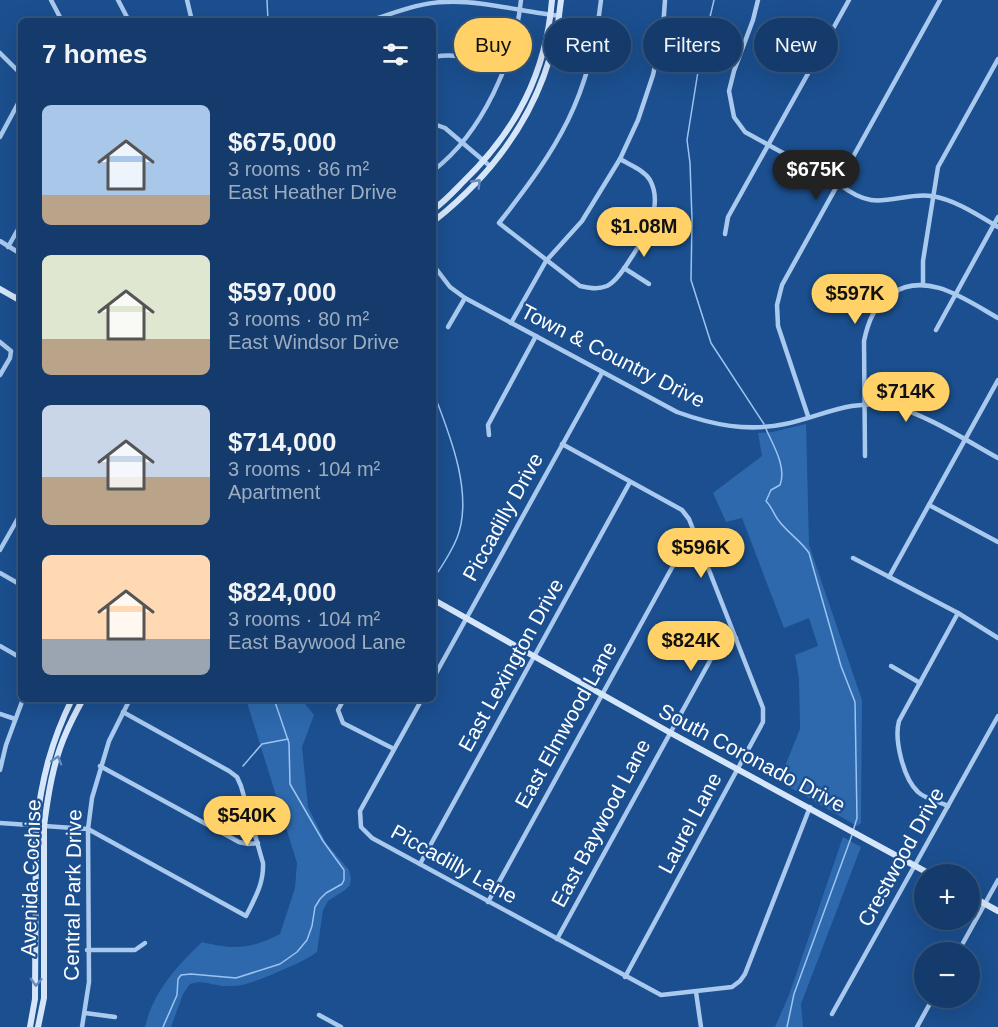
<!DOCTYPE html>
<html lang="en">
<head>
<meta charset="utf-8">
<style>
	body { margin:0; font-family:Helvetica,sans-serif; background:#1d4271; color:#f1f3f6; height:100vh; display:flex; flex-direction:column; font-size:22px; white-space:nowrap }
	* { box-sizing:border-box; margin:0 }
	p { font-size:20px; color:#9dadc1 }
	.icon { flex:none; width:33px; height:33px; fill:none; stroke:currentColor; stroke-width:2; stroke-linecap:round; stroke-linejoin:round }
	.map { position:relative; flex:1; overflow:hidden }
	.sheet { position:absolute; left:18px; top:18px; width:418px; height:684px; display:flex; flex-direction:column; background:#143b6b; border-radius:9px; box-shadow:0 6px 24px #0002,0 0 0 2px #33557e }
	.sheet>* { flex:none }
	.guide { position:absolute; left:454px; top:18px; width:453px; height:54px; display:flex; gap:12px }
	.tools { position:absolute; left:914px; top:864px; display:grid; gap:12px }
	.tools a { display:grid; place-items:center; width:66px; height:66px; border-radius:50%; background:#143b6b; box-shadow:0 6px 24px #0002,0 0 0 2px #33557e; font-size:30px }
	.price { position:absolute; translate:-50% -51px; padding:0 14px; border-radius:21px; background:#ffd166; color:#111; font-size:20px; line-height:39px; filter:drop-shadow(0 2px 3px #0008) }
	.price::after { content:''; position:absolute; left:50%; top:36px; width:18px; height:14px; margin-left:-9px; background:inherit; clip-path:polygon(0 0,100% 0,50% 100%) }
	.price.selected { background:#222; color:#fff }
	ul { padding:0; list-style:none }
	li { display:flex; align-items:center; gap:18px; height:150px; padding:0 24px }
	li span { display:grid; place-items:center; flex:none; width:168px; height:120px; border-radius:9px; color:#555 }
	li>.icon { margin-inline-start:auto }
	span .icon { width:72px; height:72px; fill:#fffc; stroke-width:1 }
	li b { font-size:26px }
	h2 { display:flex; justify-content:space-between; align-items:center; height:72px; padding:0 24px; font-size:26px }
	.chip { padding:0 21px; border-radius:27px; background:#143b6b; box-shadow:0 6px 24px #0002,0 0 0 2px #33557e; font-size:21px; line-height:54px }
	.chip.selected { background:#ffd166; color:#111 }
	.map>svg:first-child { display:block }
	.green { fill:#2e69ad }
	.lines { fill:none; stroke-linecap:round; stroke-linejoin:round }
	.stream { stroke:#9cc4f0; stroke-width:1.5 }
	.street { stroke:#a9c9ee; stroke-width:4.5 }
	.secondary { stroke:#d6e6fa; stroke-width:6 }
	.oneway { stroke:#668bba }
	.labels { text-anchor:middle; stroke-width:4.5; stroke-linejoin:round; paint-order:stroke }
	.street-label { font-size:21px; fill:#fff; stroke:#1b4f8f }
</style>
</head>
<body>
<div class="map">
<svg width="998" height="1027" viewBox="0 0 998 1027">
	<rect width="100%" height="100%" fill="#1b4f8f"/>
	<g class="green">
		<polygon points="806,424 809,545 862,700 861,823 857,826 779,781 800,729 799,679 795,655 818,646 809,618 784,628 742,518 726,522 713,493 762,456 758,433 772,432"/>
		<path d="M246 699H301L314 715 302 747 308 807 326 843 349 870 351 878 350 885 345 890 328 901 323 910 317 952C302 963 288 967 271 975 255 981 244 987 226 986 213 986 203 979 190 984L183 994 171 1027H145C153 992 177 966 202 942 234 950 251 949 280 934L295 888 297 863Z"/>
		<polygon points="843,837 861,847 801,1004 803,1027 775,1027 789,995"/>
	</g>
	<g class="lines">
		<g class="stream">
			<polyline points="267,0 268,21"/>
			<polyline points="714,0 700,59 687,140 690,163 692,220 691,280 711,343 764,424"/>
			<path d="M434 394C450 435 474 495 457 538 451 553 442 566 434 578"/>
			<path d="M766 429C773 445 787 467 780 485L771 490 766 501C772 507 774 515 779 521 788 533 801 541 809 553L841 666 855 702 857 818 853 831"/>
			<polyline points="243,766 262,744 288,739"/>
			<polyline points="163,1027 177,995 178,979 181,975 191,974 236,978 280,964 297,952 307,940 312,926 315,907 320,899 326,893 342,884 344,880 344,870 323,841 290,784 289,743 274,699"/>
			<polyline points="787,1027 794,994 852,835"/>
		</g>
		<g class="street">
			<polyline points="51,0 62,21"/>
			<polyline points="118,0 129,21"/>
			<polyline points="187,0 192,21"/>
			<path d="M601 0C590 98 558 148 499 223L580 286C590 288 597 290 607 286 617 281 625 267 631 258 645 237 664 206 650 180 644 170 630 165 620 159"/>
			<path d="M758 0 753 20 734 71 729 91 734 117 745 132 839 184C848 191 859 198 871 200 889 203 911 193 931 196 954 199 978 215 998 227"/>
			<path d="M368 21C392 14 420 2 445 2 483 0 522 12 560 16"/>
			<polyline points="0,53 21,74"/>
			<path d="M434 57C460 52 480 61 504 70"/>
			<polyline points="434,124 445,128 491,167"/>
			<polyline points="0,137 21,98"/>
			<path d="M434 170C482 133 515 60 521 0"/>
			<polyline points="725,234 728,217 849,0"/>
			<polyline points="0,241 21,254"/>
			<polyline points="8,247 21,224"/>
			<path d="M434 266 450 287 465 298 677 412C713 425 747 432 785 424 823 416 849 399 891 406 922 412 969 442 998 458"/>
			<polyline points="624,268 649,284"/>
			<polyline points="923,284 923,261 938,167 998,59"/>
			<polyline points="16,298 21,289"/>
			<polyline points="511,323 546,261 582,221 620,159 638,120 653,75 663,29 665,0"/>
			<polyline points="448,327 465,298"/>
			<polyline points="936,330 998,217"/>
			<polyline points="0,342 11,351 10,358 0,375"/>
			<polyline points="808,416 778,326 777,305 782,285 940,0"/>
			<polyline points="489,435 488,425 536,336"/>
			<polyline points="562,444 682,510 689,519 763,708 763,722 625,977"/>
			<path d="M865 456 864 341C868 322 874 306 891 294 927 270 966 300 998 318"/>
			<polyline points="929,505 998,542"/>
			<polyline points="0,550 21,513"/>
			<polyline points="853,558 958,613 998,638"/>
			<polyline points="0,573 21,585"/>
			<polyline points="889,577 998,380"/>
			<polyline points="0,646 21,658"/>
			<polyline points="891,666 920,683"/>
			<polyline points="434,677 602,373"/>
			<polyline points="227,699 230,701"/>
			<polyline points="344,699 338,710 343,723 394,749"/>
			<polyline points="422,699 360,811 361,827 372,838 661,995 732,987 740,981 745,974 810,807"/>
			<polyline points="0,714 15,719"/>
			<polyline points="100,766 239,842 248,844 258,843"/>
			<polyline points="0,770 6,745 23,699"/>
			<path d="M948 806C939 802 924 798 918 792 903 778 894 739 899 721L958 613"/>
			<path d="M0 823 88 829 246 916C255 898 264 883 263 863L241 786 237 777 229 771 123 712"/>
			<polyline points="420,864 630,482"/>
			<polyline points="488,902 680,553 688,546 698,541"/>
			<polyline points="557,939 717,648 725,642 736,638"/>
			<polyline points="87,950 135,950 145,943"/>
			<polyline points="958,952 998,880"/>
			<polyline points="696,992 701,1027"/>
			<polyline points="85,1013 115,1017"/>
			<polyline points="832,1014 998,716"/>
			<polyline points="319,1015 341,1027"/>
			<polyline points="82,1027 89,982 88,829 92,798 109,741 130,699"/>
			<polyline points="917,1027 933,998"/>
		</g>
		<g class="secondary">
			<path d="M434 209C445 201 454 191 464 181 516 131 546 73 552 0"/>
			<path d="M434 221C506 164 552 93 561 0"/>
			<polyline points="0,289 21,301"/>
			<polyline points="434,600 669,732 930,874"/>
			<polyline points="969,895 998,911"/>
			<path d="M30 1027 35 999 36 826C42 778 51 742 72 699"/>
			<path d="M38 1027 44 998V826C48 795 53 762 66 733 71 721 77 710 83 699"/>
		</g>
	</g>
	<defs><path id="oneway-chevron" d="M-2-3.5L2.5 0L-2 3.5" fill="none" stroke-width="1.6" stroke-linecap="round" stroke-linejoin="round" transform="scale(1.5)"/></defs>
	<g class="oneway">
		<use href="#oneway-chevron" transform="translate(477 183) rotate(-46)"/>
		<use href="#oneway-chevron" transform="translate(57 760) rotate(-73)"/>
		<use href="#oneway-chevron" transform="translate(36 982) rotate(92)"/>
	</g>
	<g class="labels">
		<g class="street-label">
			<text transform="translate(613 356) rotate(27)" y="7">Town &amp; Country Drive</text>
			<text transform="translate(503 517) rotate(-61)" y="7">Piccadilly Drive</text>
			<text transform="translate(511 665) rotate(-61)" y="7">East Lexington Drive</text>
			<text transform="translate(566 725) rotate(-61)" y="7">East Elmwood Lane</text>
			<text transform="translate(752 758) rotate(28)" y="7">South Coronado Drive</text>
			<text transform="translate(601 823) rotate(-62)" y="7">East Baywood Lane</text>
			<text transform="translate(690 823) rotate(-62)" y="7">Laurel Lane</text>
			<text transform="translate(901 857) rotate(-61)" y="7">Crestwood Drive</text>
			<text transform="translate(454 864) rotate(29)" y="7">Piccadilly Lane</text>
			<text transform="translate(31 878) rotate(-88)" y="7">Avenida Cochise</text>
			<text transform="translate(73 895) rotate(-89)" y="7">Central Park Drive</text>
		</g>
	</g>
</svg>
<div class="tools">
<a>+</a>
<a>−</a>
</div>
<b class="price selected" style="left:816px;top:201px">$675K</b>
<b class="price" style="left:644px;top:258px">$1.08M</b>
<b class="price" style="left:855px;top:325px">$597K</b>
<b class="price" style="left:906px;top:423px">$714K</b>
<b class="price" style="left:701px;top:579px">$596K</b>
<b class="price" style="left:691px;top:672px">$824K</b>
<b class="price" style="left:247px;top:847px">$540K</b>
<div class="guide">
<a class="chip selected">Buy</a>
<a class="chip">Rent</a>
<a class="chip">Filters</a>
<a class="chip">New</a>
</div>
<section class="sheet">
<h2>7 homes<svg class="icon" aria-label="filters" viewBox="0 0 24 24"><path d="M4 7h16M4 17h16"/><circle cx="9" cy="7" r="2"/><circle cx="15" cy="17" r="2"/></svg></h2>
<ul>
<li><span style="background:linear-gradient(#a9c7e8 75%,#b9a48a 0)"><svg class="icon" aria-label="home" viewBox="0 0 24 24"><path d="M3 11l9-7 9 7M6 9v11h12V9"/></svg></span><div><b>$675,000</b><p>3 rooms · 86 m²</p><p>East Heather Drive</p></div></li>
<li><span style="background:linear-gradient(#dfe7d0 70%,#b9a48a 0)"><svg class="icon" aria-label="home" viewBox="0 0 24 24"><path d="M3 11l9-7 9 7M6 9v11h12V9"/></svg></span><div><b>$597,000</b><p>3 rooms · 80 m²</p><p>East Windsor Drive</p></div></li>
<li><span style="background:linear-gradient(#c9d6e8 60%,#b9a48a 0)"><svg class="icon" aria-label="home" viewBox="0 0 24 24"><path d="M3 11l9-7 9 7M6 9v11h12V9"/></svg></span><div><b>$714,000</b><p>3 rooms · 104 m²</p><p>Apartment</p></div></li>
<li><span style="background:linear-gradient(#ffd9b3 70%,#9aa5b1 0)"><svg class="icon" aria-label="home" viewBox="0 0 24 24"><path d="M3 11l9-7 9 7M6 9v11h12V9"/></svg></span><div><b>$824,000</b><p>3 rooms · 104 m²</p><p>East Baywood Lane</p></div></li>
</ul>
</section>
</div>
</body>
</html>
